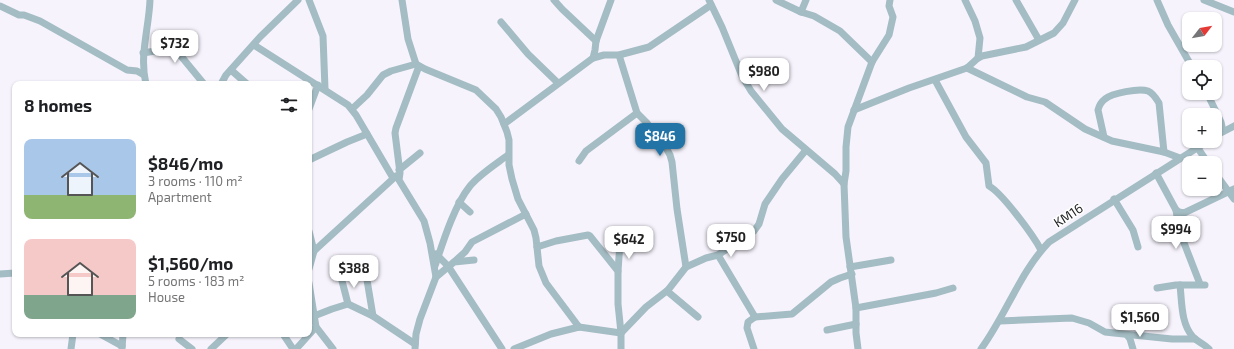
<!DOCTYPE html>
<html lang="en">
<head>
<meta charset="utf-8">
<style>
	body { margin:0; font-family:"Exo 2",sans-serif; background:#f6f6f6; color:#202124; height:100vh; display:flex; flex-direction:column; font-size:15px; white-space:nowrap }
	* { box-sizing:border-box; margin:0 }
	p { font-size:13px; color:#757577 }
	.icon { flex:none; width:22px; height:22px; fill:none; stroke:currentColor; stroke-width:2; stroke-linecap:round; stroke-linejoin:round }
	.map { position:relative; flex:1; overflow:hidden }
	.details { position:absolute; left:12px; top:81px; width:300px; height:256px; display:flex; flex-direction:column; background:#fff; border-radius:8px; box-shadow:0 1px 3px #0004 }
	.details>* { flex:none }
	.needle { width:26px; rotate:59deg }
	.buttons { position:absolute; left:1182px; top:12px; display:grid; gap:8px }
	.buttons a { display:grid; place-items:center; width:40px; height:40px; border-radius:8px; background:#fff; box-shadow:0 1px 3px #0004; font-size:20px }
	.price { position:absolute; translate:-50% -34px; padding:0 9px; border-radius:8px; background:#fff; color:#222; font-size:13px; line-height:26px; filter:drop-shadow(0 1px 2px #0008) }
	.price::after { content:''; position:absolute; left:50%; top:24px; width:12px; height:9px; margin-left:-6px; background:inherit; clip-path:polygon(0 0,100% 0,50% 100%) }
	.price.selected { background:#2374a6; color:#fff }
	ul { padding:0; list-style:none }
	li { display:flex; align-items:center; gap:12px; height:100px; padding:0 12px }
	li span { display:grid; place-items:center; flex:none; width:112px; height:80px; border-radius:8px; color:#555 }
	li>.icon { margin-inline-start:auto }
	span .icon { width:48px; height:48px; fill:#fffc; stroke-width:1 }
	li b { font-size:17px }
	h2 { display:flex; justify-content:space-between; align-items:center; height:48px; padding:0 12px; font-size:17px }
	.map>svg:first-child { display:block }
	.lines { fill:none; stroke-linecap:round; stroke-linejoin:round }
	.minor { stroke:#a4bcc3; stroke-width:7 }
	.labels { text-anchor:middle; stroke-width:3; stroke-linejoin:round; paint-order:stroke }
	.street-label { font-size:13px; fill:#242326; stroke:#fff }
</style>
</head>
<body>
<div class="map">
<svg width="1234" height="349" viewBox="0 0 1234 349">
	<rect width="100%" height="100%" fill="#f6f3fc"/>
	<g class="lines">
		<g class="minor">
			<polyline points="309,0 323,36 325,89"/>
			<polyline points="402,0 408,39 416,64 425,69 476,90 496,109 501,117 507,132 509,140 509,165 512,179 518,199 534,230 536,238 539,266 546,283 579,327"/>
			<polyline points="554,0 562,9 596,41"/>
			<polyline points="709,0 722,27 742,76 751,91 782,129 835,174 844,184 846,171 846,147 848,127 872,62 889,35 893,17 889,6 890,0"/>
			<polyline points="776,0 801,12 814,16 840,31 872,62"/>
			<polyline points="965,0 975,21 980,38 978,58"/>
			<polyline points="1016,0 1039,40"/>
			<polyline points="1157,0 1168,25 1192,67"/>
			<polyline points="1204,0 1234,12"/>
			<polyline points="0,6 19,15 24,15 40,21 127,70 137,71 144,75"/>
			<polyline points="801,12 806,0"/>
			<polyline points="501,22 528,54 558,83"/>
			<polyline points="254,45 348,105 356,115 393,178"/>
			<polyline points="143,53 173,48 176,50 204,84"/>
			<polyline points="619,55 637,113 647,123 653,132 663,142 670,155 672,162 677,209 686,267"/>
			<polyline points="593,58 595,50 596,41 611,0"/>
			<polyline points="967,68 1027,97 1045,102 1085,129 1112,141 1164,152 1180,158"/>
			<polyline points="231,70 247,84"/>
			<path d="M935 80 966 137 986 163 989 186C1002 193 1033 235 1041 250"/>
			<path d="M146 84C139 56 149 28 150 0"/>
			<polyline points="221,84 226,75 260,37 298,0"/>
			<polyline points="1207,93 1221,122 1223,131"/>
			<polyline points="309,109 318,85"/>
			<polyline points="352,109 367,95 383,75 391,71 416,64"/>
			<polyline points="854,110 909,88 967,68 978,58 982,56 1026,47 1054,33 1063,23 1075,0"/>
			<polyline points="504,124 593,58 604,55 619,55 649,47 711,5"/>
			<polyline points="1215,136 1234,126"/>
			<path d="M1104 137 1098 110C1099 106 1101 102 1105 99 1112 93 1139 88 1148 91 1153 93 1156 98 1159 103L1164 152"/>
			<polyline points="1197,147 1208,163"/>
			<polyline points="309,160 347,142 367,134"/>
			<polyline points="579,161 586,151 637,113"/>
			<polyline points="399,170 420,153"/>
			<polyline points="1156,173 1176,210 1179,212 1184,213 1234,189"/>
			<polyline points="1215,173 1234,199"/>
			<polyline points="844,184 846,237 856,308 856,333 858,349"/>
			<polyline points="1114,199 1133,230 1138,247"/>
			<polyline points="459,202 470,212"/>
			<polyline points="1176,210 1179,230 1200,284"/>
			<polyline points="309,231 314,251 309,269"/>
			<polyline points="537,247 556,241 588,235 590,236 618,271 618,304 621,333 621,349"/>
			<polyline points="314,251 396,176"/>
			<polyline points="436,254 448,266 502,349"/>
			<polyline points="718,255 755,317 792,314 831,282 840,278 852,274"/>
			<polyline points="454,262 465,252 472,242 526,214"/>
			<path d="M435 266C443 242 454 206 470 186 480 174 496 164 508 155"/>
			<polyline points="850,267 891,260"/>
			<polyline points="618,271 620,243 622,242"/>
			<polyline points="0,274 15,273"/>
			<polyline points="366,274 373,316"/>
			<polyline points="341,277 348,304"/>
			<polyline points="436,277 454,262 474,260"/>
			<polyline points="309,283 316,327 333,349"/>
			<path d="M1180 285C1182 303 1181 324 1193 337 1198 342 1204 344 1209 349"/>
			<polyline points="1157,288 1176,285 1205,285"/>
			<polyline points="667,291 698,317"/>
			<polyline points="856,308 936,293 953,288"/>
			<polyline points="314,316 332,309 348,304 373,316 415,344"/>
			<polyline points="1000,321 1072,318 1089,323 1105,332 1114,333 1172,339 1195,339"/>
			<polyline points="827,330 856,324"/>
			<polyline points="621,333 646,307 668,290 686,267 706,258 718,255 754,231 759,224 765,204 782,179 806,150"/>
			<polyline points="100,334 122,346"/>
			<polyline points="283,334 293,349"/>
			<polyline points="1127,335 1130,339 1133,349"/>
			<polyline points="179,339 192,349"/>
			<polyline points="71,349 73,334"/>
			<polyline points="122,349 123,334"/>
			<polyline points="211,349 227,334"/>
			<polyline points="296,349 316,327"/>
			<polyline points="415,349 416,334 420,319 436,277 430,243 424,221 399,180 400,173 395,133 396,128 419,66"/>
			<polyline points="514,349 551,334 579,327 621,333"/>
			<polyline points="754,349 747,328 748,322 755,317"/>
			<path d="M981 349C1006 315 1020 272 1049 242L1208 141"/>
		</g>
	</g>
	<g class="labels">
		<g class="street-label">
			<text transform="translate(1068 215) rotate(-33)" y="5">KM16</text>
		</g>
	</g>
</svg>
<div class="buttons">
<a><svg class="needle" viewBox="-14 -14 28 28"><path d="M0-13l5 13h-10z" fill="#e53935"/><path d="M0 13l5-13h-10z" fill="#757577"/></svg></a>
<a><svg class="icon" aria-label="locate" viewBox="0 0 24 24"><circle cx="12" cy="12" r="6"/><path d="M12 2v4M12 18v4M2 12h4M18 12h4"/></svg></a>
<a>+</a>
<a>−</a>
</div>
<b class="price" style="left:175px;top:64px">$732</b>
<b class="price" style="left:764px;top:92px">$980</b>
<b class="price selected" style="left:660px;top:157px">$846</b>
<b class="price" style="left:1176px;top:250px">$994</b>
<b class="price" style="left:731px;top:258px">$750</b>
<b class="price" style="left:629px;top:260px">$642</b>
<b class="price" style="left:354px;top:289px">$388</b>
<b class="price" style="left:1140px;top:338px">$1,560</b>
<section class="details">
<h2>8 homes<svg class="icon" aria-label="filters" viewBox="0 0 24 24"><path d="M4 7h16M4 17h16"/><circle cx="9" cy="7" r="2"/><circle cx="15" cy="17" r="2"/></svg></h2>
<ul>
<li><span style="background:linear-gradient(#a9c7e8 70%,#8fb573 0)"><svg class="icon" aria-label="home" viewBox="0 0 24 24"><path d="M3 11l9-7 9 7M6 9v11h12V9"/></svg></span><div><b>$846/mo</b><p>3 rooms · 110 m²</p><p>Apartment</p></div></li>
<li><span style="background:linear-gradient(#f6c9c9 70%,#7fa58c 0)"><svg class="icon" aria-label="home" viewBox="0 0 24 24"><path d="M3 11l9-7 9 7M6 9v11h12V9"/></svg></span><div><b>$1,560/mo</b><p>5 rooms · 183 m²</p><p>House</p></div></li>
</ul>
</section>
</div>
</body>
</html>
